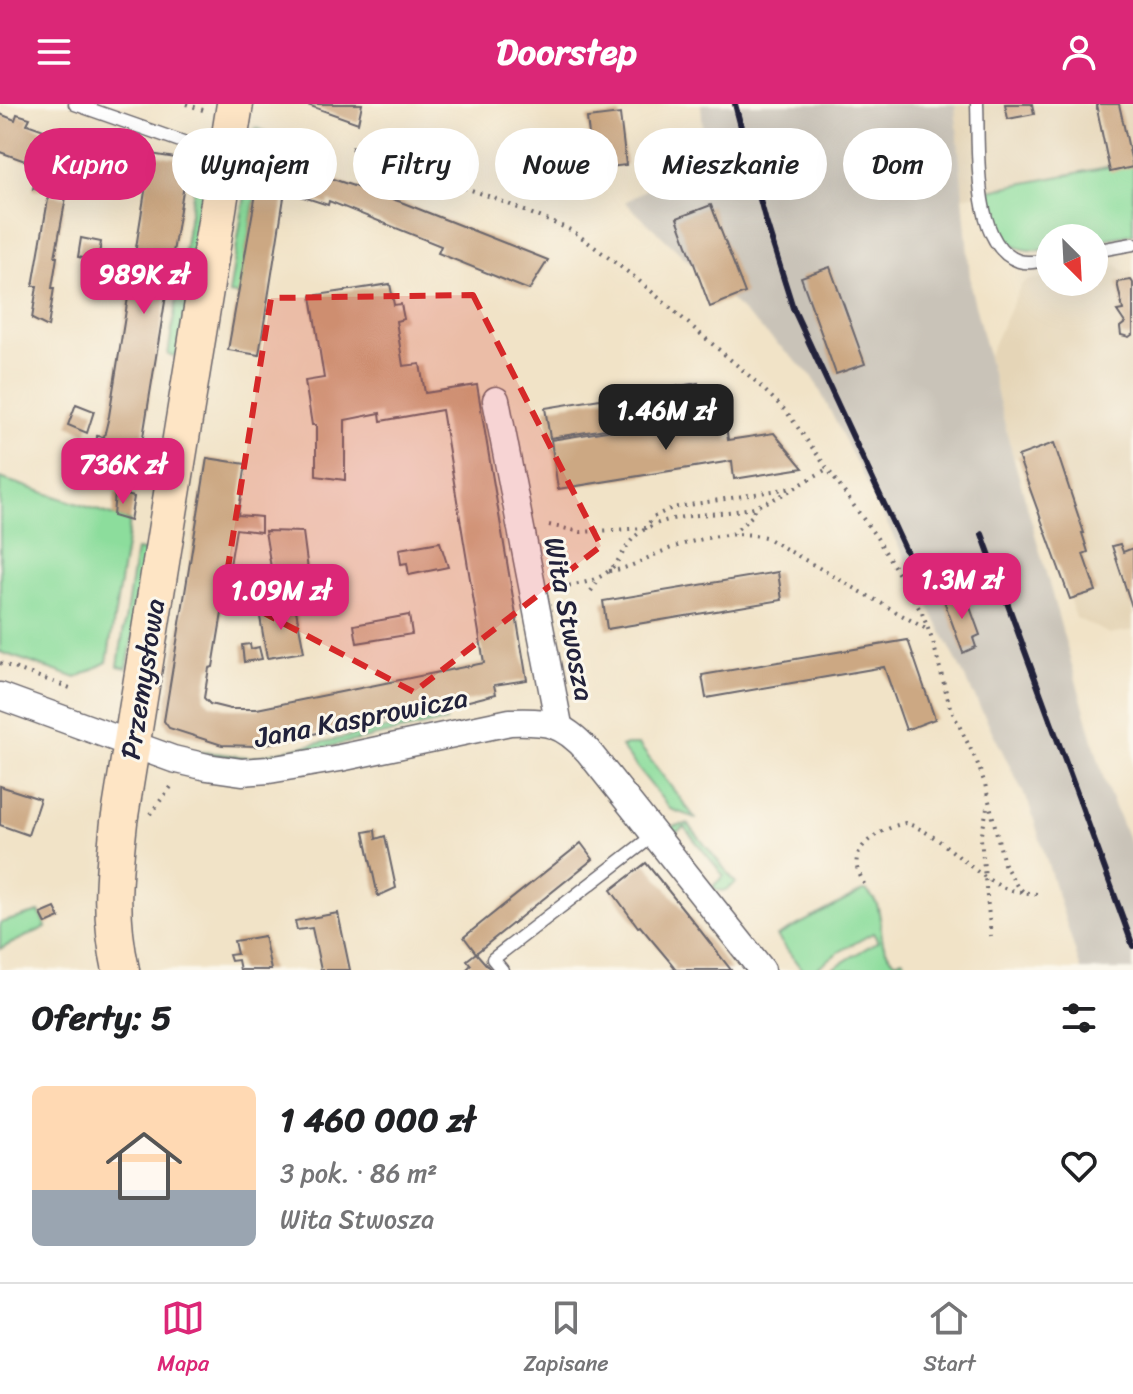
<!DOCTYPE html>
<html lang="pl">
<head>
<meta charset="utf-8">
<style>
	body { margin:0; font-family:Sriracha,sans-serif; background:#f6f6f6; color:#202124; height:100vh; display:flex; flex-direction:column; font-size:30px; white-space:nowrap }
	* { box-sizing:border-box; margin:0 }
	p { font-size:26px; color:#757577 }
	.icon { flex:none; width:44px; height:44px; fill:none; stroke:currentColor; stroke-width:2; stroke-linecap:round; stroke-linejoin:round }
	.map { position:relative; height:866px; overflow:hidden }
	.panel { display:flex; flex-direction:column; background:#fff; flex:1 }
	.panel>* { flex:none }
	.top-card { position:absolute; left:24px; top:24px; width:1086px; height:72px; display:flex; gap:16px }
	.needle { width:52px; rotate:156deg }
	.buttons { position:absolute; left:1036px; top:120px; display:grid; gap:16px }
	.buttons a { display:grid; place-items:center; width:72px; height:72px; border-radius:50%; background:#fff; box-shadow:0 8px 32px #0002; font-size:40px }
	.price { position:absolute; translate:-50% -68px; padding:0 18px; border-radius:16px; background:#db2777; color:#fff; font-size:26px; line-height:52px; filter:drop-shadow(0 2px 4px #0008) }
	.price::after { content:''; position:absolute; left:50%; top:48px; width:24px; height:18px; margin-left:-12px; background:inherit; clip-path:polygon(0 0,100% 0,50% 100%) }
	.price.selected { background:#222; color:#fff }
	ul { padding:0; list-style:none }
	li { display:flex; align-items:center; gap:24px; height:200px; padding:0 32px }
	li span { display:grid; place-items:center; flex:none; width:224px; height:160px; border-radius:12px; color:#555 }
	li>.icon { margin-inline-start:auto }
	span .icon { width:96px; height:96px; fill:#fffc; stroke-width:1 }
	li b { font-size:34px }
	h2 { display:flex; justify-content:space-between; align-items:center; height:96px; padding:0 32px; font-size:34px }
	.chip { padding:0 28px; border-radius:36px; background:#fff; box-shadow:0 8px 32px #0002; font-size:28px; line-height:72px }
	.chip.selected { background:#db2777; color:#fff }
	header { display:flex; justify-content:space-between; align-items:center; height:104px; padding:0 32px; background:#db2777; color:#fff; font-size:36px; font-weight:800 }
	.menu { display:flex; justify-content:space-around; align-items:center; height:112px; border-top:2px solid #e0e0e0; background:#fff; font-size:22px; color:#757577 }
	.menu a { display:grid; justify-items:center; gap:4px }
	.menu .selected { color:#db2777 }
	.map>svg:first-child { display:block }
	.built { fill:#e5d5b7 }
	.industrial { fill:#c9c3b8 }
	.green { fill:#8cdd9c; stroke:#57806c; stroke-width:2 }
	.building { fill:#cca883 }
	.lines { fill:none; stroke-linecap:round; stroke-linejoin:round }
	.lane-casing { stroke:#6a666c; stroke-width:15 }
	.street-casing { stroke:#6a666c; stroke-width:29 }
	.secondary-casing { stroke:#6a666c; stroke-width:39 }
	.path { stroke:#6a666c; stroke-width:4; stroke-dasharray:2 6; stroke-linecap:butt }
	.lane { stroke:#fff; stroke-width:12 }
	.street { stroke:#fff; stroke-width:26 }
	.secondary { stroke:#fee5c5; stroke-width:36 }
	.rail { stroke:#22223b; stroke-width:6 }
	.marked { fill:#d62828; fill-opacity:0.2; stroke:#d62828; stroke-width:6; stroke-dasharray:16 10; stroke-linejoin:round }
	.labels { text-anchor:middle; stroke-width:6; stroke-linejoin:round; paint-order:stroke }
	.street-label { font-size:28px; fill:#22223b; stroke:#fbf7ec }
</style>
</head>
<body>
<header><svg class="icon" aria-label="menu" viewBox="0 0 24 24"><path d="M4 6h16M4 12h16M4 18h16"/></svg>Doorstep<svg class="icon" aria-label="person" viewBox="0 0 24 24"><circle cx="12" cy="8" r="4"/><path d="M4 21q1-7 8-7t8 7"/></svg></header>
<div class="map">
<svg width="1133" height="866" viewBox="0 0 1133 866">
	<rect width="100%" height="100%" fill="#fbf7ec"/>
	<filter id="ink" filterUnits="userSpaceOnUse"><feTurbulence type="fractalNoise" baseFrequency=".0125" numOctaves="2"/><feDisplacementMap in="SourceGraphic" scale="16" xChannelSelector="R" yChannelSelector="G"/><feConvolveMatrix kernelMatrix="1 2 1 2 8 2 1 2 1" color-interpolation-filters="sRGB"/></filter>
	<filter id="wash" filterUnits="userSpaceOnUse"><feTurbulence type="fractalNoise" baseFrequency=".006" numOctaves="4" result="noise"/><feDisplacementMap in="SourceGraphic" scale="32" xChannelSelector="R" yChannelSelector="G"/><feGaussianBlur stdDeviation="1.8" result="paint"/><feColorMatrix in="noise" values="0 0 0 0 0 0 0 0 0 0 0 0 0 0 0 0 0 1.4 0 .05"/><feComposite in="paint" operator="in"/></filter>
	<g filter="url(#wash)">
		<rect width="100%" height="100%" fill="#f1e3c7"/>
		<g class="built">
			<polygon points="955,0 1133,0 1133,58 963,93"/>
			<polygon points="1117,161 1127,170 1133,167 1133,526 1110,530 1076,514 1019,356 1013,352 988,252 1021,181 1026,177 1050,172 1050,178 1094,178 1094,165"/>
		</g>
		<polygon class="industrial" points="701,0 955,0 971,185 1010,341 1105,679 1133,747 1133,866 1081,866 1029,700 813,273 625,98 705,50"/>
		<g class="green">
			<polygon points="256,24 293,39 289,61 261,57 239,191 229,190"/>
			<polygon points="199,52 210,66 182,248 176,252 168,251"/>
			<path d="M1133 58V130L1094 137V134H1050V145C1003 153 996 126 989 86Z"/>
			<polygon points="0,374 130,417 107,558 76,574 0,548"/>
			<polygon points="136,446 149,448 127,564 118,562"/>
			<path d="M440 613H444L446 617 280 653 241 655 196 649C204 645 239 654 254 653Z"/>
			<polygon points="626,641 639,641 695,714 670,705 621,643"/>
			<path d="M688 720 736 779C729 784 723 790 714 785V781L724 772 684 723 672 731 668 728 673 722Z"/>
			<path d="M863 787H867C871 792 877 797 878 804 884 826 876 841 896 858L902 855 911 866H830L878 837 873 829 839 848 814 866H802L777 832Z"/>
			<polygon points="39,808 46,823 0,845 0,819"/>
		</g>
		<g id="blocks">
			<g class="building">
				<polygon points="305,0 362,0 358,19"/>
				<polygon points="1005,0 1032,0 1034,10 1008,15"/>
				<polygon points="1096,0 1119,0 1133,63 1110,68"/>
				<polygon points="0,10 15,16 17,10 30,14 27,20 44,26 34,57 26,54 25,57 0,48"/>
				<polygon points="620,10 626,61 602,64 591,47 587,14"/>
				<polygon points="151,50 188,56 136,376 99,362 102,345 96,344 97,332 104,333 109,312"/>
				<polygon points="262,56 315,69 401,98 548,156 529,186 438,149 441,142 329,97 328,101 285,87 259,251 228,246"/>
				<polygon points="39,60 56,65 49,87 33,85"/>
				<polygon points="49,90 66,93 55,153 57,153 52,184 54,184 48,223 32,215 37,182 33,182"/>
				<polygon points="711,101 745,189 710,203 677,114"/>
				<polygon points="81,134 101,138 98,157 78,153"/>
				<polygon points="830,163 865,260 836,270 801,173"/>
				<polygon points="1131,176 1133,179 1133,230 1129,233 1121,231 1120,223 1125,219 1117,207 1123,206 1117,178"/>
				<polygon points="390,180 394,201 401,200 404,215 396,217 403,262 420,260 425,289 477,281 527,576 494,581 496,590 465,598 256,642 222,641 169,624 164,617 207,354 246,360 238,411 261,413 261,428 236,425 213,563 209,564 204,594 210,600 230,605 257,605 484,559 442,306 381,317 380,309 345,316 345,376 316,372 316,321 312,321 305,277 324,274 311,192"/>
				<polygon points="698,279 703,309 550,334 545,304"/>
				<polygon points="76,300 94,307 87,329 68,321"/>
				<polygon points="724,308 728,336 774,329 803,364 734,375 732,357 558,385 551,336"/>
				<polygon points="1054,339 1084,429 1082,429 1088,448 1083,450 1096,487 1070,495 1018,352"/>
				<polygon points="115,388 134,393 130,417 113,412"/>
				<polygon points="265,427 303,428 311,489 276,494"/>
				<polygon points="440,438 448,463 409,471 407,459 401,460 399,445"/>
				<polygon points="1120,440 1123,448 1133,444 1133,506 1112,442"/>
				<polygon points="778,468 782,496 607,525 603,497"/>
				<polygon points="948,489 950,493 957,490 959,498 967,495 980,531 973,534 976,543 963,549 942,491"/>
				<polygon points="295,501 304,548 267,554 259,507"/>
				<polygon points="409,511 412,530 357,539 354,521"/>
				<polygon points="908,536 935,615 906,626 884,563 706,594 702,571"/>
				<polygon points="250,540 251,545 259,543 262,555 244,558 242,541"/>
				<polygon points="0,682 40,695 28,731 0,721"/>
				<polygon points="375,726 376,735 385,732 396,784 378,792 364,728"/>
				<polygon points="581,739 593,755 476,849 464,833"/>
				<polygon points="646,759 696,821 731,866 672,866 675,864 671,859 640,822 638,823 611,786"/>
				<polygon points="55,804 60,814 46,820 41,810"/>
				<polygon points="338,809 350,866 321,866 312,824 297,826 295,817"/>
				<polygon points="264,832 271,866 240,866 238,856 231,857 229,851 237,850 234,837"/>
				<polygon points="476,849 491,866 466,866 471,861 467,856"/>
			</g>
		</g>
	</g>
	<g filter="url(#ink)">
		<use href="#blocks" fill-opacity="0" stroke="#6a666c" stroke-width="2"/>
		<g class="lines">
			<g class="lane-casing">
				<g id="lane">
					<polyline points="75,0 223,52"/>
					<path d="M977 0C979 39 971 142 1019 157 1029 160 1040 157 1050 155"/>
					<polyline points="1094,147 1133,140"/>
					<polyline points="502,866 493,855 654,731"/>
				</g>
			</g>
			<g class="street-casing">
				<g id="street">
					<polyline points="496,296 559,621"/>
					<path d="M0 592 173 655 207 663 242 668 269 666 340 654 510 618C547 617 562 618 588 647L762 866"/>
				</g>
			</g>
			<g class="secondary-casing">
				<path id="secondary" d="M121 866C109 812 113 772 119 718L235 0"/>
			</g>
			<g class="path">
				<polyline points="186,0 203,6"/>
				<polyline points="351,44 494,94 573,127 637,175 754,276 786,307 877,434 922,509 933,538 950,603 977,658 985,680 1004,760 1017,782 1025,789"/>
				<polyline points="549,421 581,428 646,424 653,413 672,404 790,384"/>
				<polyline points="732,430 752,412 755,402"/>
				<path d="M609 467C629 465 642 456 661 448 692 436 732 425 765 433L928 526"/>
				<path d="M561 483C584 479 605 477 619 455 626 444 631 434 642 427 674 407 716 413 750 404 778 396 802 379 827 365"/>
				<polyline points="591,487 599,476"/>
				<polyline points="0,559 73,585"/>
				<polyline points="987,704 981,735 991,832"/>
				<polyline points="150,710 174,679"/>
				<path d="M864 780C862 775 858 768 857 763 852 739 887 723 905 719 942 730 966 765 1000 782 1012 788 1024 788 1037 790"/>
			</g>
			<use href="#lane" class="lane"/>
			<use href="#street" class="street"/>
			<use href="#secondary" class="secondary"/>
			<g class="rail">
				<polyline points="735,0 766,118 793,204 925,488"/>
				<polyline points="982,430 1133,842"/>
			</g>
		</g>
	</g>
	<path class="marked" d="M473 191 601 442 414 588 224 488 271 194Z"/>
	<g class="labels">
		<g class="street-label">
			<text transform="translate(570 515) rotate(79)" y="10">Wita Stwosza</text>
			<text transform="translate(142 575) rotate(-81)" y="10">Przemysłowa</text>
			<text transform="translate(361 613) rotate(-11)" y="10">Jana Kasprowicza</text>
		</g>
	</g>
</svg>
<div class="buttons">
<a><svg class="needle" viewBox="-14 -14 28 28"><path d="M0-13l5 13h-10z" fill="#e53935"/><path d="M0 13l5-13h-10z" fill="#757577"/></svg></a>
</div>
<b class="price" style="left:144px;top:212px">989K zł</b>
<b class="price selected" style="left:666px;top:348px">1.46M zł</b>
<b class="price" style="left:123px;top:402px">736K zł</b>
<b class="price" style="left:962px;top:517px">1.3M zł</b>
<b class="price" style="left:281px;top:528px">1.09M zł</b>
<div class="top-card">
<a class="chip selected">Kupno</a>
<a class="chip">Wynajem</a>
<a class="chip">Filtry</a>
<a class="chip">Nowe</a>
<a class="chip">Mieszkanie</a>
<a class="chip">Dom</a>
</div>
</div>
<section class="panel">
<h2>Oferty: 5<svg class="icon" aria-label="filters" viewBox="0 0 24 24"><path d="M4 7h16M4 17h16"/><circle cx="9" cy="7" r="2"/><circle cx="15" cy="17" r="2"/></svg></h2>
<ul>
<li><span style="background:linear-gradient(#ffd9b3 65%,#9aa5b1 0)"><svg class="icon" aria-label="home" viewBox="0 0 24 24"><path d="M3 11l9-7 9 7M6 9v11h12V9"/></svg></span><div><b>1 460 000 zł</b><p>3 pok. · 86 m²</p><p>Wita Stwosza</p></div><svg class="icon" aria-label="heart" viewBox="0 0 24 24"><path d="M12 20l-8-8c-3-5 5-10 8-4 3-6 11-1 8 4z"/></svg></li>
</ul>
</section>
<nav class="menu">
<a class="selected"><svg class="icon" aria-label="map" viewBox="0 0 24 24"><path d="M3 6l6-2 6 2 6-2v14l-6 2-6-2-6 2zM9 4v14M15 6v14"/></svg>Mapa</a>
<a><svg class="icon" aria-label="saved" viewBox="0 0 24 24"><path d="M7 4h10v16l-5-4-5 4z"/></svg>Zapisane</a>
<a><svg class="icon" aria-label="home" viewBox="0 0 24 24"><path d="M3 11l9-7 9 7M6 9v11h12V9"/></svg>Start</a>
</nav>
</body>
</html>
